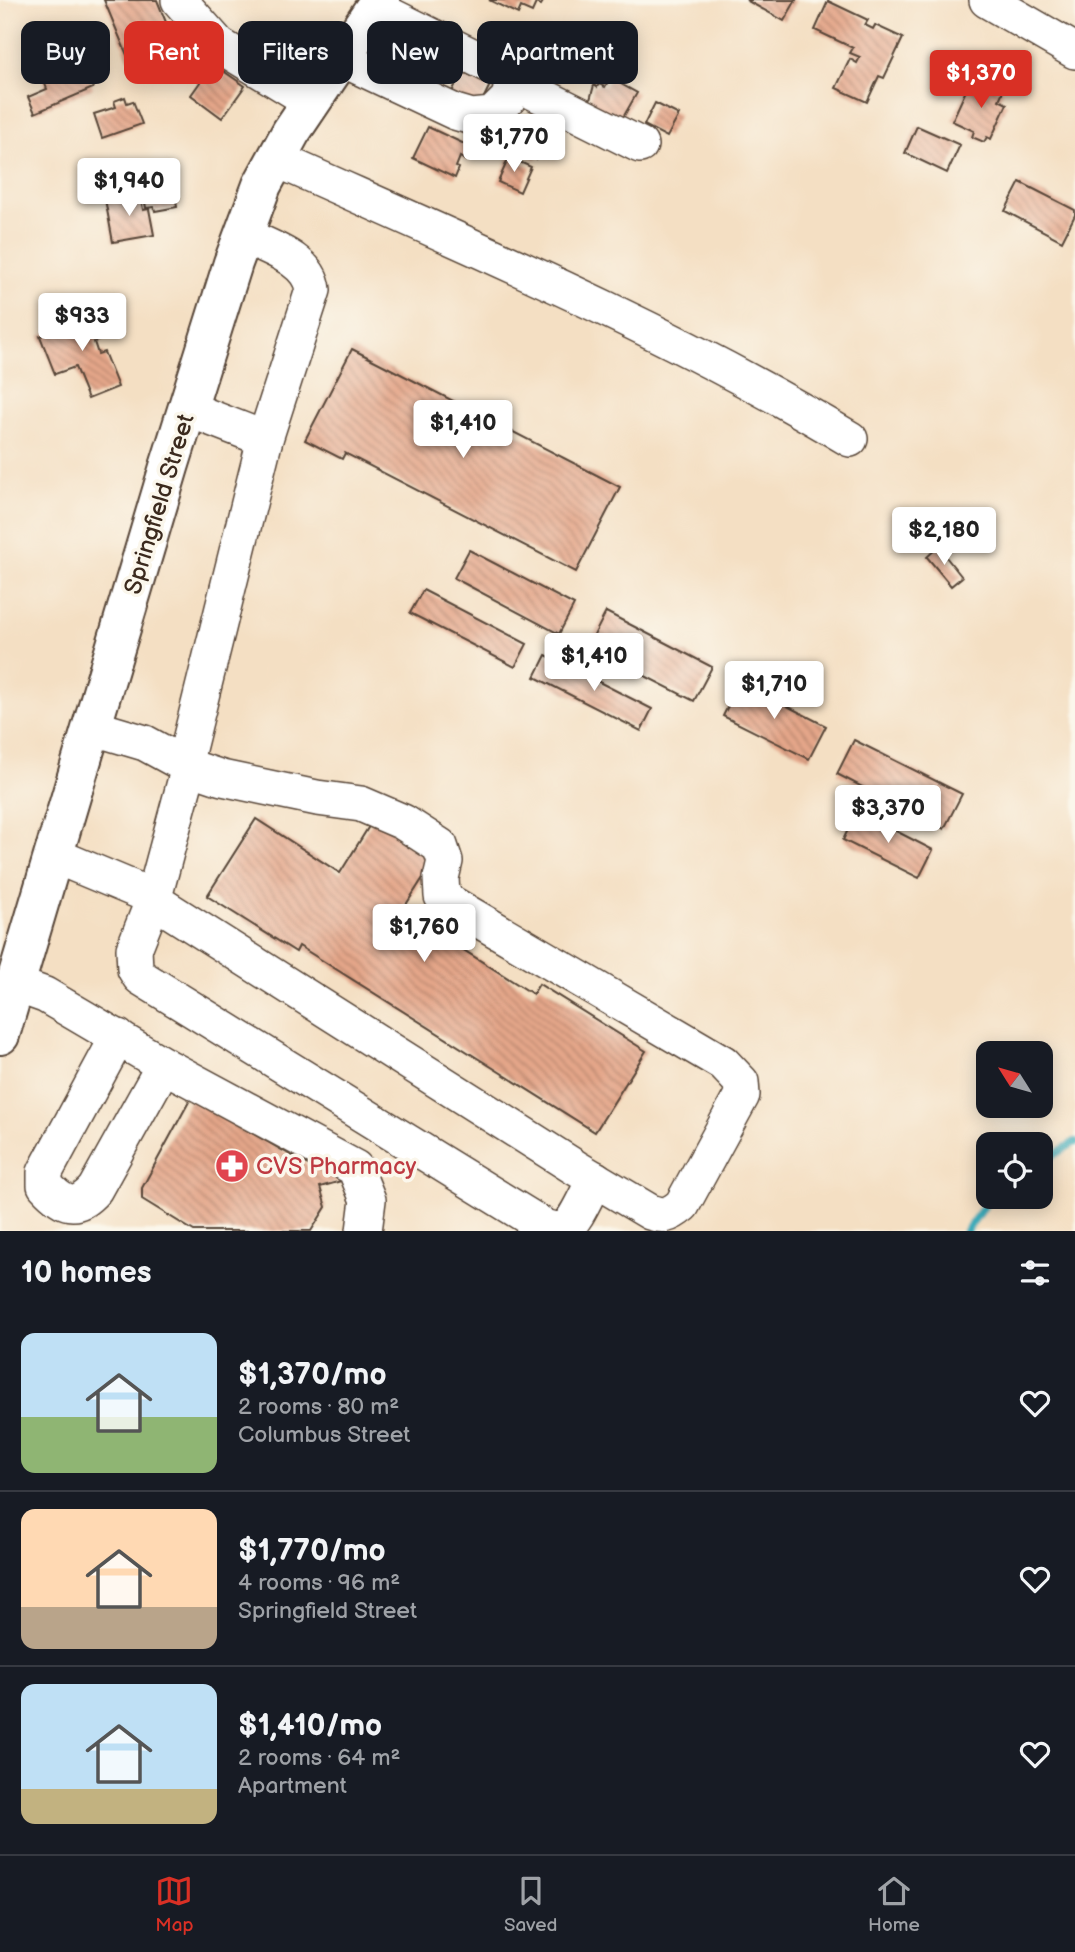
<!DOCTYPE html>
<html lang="en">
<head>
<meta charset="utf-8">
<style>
	body { margin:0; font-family:"Balsamiq Sans",sans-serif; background:#20242c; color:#f1f3f6; height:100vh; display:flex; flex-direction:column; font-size:26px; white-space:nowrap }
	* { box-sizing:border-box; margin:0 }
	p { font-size:23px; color:#9ea1a6 }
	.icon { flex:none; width:38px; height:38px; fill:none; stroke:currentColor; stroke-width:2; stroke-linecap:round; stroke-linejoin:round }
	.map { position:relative; height:1231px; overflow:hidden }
	.drawer { display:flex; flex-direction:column; background:#171b24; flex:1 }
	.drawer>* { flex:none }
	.top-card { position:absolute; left:21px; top:21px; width:700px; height:63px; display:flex; gap:14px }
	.needle { width:46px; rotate:307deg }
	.buttons { position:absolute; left:976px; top:1041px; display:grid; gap:14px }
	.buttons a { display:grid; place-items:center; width:77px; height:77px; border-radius:14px; background:#171b24; box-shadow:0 4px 18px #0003; font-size:35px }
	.price { position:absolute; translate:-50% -60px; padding:0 16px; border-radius:7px; background:#fff; color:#222; font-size:23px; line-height:46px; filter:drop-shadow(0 2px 4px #0008) }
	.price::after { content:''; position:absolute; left:50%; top:42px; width:21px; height:16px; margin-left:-10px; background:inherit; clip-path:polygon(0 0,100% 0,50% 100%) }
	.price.active { background:#d93025; color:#fff }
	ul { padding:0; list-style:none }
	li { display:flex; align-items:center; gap:21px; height:175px; padding:0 21px }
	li+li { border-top:2px solid #363941 }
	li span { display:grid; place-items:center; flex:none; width:196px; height:140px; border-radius:14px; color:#555 }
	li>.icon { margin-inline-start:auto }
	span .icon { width:84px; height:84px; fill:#fffc; stroke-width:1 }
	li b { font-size:30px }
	h2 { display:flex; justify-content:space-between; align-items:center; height:84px; padding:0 21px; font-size:30px }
	.tag { padding:0 24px; border-radius:14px; background:#171b24; box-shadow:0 4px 18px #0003; font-size:24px; line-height:63px }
	.tag.active { background:#d93025; color:#fff }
	.tabs { display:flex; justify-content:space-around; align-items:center; height:98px; border-top:2px solid #363941; background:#171b24; font-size:19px; color:#9ea1a6 }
	.tabs a { display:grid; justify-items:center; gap:4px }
	.tabs .active { color:#d93025 }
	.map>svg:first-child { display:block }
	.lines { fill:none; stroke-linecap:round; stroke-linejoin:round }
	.stream { stroke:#3dacba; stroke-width:8 }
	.building { fill:url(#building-back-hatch) }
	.minor-casing { stroke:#574537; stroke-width:38 }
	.major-casing { stroke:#574537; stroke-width:42 }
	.minor { stroke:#fff; stroke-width:35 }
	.major { stroke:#fff; stroke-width:38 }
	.labels { text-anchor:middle; stroke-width:7; stroke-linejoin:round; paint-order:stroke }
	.street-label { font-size:24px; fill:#3b2a1e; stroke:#fbf7ec }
	.health-label { font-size:24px; fill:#be3a42; stroke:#fbf7ec; text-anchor:start }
</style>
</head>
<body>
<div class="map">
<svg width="1075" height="1231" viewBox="0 0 1075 1231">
	<defs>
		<pattern id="building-back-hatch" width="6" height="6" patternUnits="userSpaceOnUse" patternTransform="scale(1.75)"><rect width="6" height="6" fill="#e4a689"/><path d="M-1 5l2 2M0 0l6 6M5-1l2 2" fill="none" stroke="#ba876f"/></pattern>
	</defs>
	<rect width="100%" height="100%" fill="#fbf7ec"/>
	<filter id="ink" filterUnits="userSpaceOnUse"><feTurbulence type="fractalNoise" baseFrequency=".0143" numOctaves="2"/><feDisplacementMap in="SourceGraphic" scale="14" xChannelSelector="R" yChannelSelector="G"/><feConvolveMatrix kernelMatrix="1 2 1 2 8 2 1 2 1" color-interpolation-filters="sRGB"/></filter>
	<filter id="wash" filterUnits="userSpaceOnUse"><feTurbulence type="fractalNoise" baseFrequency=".00686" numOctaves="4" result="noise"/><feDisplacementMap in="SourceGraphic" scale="28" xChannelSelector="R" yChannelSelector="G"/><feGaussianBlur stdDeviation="1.57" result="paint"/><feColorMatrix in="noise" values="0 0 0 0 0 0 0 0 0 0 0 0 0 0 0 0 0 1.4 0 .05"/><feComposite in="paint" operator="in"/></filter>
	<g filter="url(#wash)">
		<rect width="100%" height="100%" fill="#f4dfc3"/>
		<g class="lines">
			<g class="stream">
				<polyline points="1041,1162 1075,1142"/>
				<polyline points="966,1231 991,1197"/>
			</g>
		</g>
		<g id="blocks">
			<g class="building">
				<polygon points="104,0 157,0 174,42 129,60"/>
				<polygon points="489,0 544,0 541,5 536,3 532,12 521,7 518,14"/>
				<polygon points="746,0 796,0 784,21"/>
				<polygon points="828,1 868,20 865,25 873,29 875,25 903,38 884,78 879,76 867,102 836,88 850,59 857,63 860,57 850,53 853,48 815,30"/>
				<polygon points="82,60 93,88 35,113 28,97 47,89 42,76"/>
				<polygon points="213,64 245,86 222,118 191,95"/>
				<polygon points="462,71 490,85 479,107 451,94"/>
				<polygon points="610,78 637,93 617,128 590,100 594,85 597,87 599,84 605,87"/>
				<polygon points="993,78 1002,81 998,89 1003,91 999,100 1007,104 991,139 987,137 984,142 972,137 974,131 952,121 968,86 977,90 981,81 990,85"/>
				<polygon points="125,97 127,103 133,101 142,124 102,138 94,114 116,107 114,101"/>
				<polygon points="655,103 679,115 667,137 644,125"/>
				<polygon points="917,126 960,145 947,173 905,153"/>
				<polygon points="428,127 471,147 465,160 460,157 456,167 459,168 455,178 413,158"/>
				<polygon points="521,135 542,145 536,159 515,149"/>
				<polygon points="509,157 531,167 520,192 498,182"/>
				<polygon points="171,169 177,207 155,211 154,207 146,208 140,173"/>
				<polygon points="1020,182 1075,210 1075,215 1062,241 1005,211"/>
				<polygon points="140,193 143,210 149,209 154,235 113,242 105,199"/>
				<polygon points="100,312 110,336 94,342 98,354 104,352 118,387 88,399 75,367 55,374 40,336 70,325 69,321 80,316 82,320"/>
				<polygon points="352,349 620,487 576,572 345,453 342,459 305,440"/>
				<polygon points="938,547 962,577 951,586 927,557"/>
				<polygon points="469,550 574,605 559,634 454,578"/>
				<polygon points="423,590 527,644 515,667 410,613"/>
				<polygon points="606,612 712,667 694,701 588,647"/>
				<polygon points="546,655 652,709 641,731 535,677"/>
				<polygon points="740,682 826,726 809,759 723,716"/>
				<polygon points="854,740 962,794 944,829 837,774"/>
				<polygon points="857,811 933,850 919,878 843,840"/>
				<polygon points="376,815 438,854 402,911 533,994 539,984 646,1051 595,1132 299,946 296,952 207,896 256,819 340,873"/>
				<polygon points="191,1098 315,1169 338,1163 341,1181 320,1187 326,1207 311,1231 194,1231 142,1199 142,1188"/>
			</g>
		</g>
	</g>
	<g filter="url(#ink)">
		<use href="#blocks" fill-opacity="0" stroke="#574537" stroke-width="2"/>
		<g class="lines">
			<g class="minor-casing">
				<g id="minor">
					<polyline points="179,0 219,45 311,101"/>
					<polyline points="987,0 1075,51"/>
					<polyline points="340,58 455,112 472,117 492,115 508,99 514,82 502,71 375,8"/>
					<polyline points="514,82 640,145"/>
					<path d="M276 159C470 246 667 329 850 439"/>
					<polyline points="188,409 265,439"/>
					<path d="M184 765 265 439 313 290C310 259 267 247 243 235"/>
					<path d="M189 767 153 901 134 949 135 969 140 977 545 1227C551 1229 556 1231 563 1229 575 1224 588 1191 595 1179"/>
					<path d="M53 855 139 891 576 1168 650 1212C664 1217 670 1215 682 1205L742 1095 741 1082 723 1063 452 904 442 896 441 878 445 861 440 846 403 822 361 804 317 798 222 778 189 767 145 743 91 727"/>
					<polyline points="14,984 45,995 169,1068 355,1168 368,1200 364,1231"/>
					<path d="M118 1037 45 1172V1185C63 1205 76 1211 95 1189L164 1065"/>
				</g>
			</g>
			<g class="major-casing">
				<polyline id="major" points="0,1035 169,467 233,263 262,185 291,132 380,0"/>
			</g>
			<use href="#minor" class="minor"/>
			<use href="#major" class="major"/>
		</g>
	</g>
	<defs>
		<g id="pharmacy-disc" transform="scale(1.75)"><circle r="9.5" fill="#e0444e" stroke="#fbf7ec"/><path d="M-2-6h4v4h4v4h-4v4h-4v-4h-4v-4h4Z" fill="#fff"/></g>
	</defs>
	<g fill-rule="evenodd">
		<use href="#pharmacy-disc" x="232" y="1166"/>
	</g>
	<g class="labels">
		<g class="street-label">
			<text transform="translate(159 504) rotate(-73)" y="8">Springfield Street</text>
		</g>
		<g class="health-label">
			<text x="256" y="1174">CVS Pharmacy</text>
		</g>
	</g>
</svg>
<div class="buttons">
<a><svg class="needle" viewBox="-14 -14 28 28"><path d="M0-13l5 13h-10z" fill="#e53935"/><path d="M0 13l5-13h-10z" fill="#9ea1a6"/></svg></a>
<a><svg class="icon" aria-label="locate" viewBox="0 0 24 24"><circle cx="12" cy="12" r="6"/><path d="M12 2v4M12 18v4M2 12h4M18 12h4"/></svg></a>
</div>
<b class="price active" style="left:981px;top:110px">$1,370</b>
<b class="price" style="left:514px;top:174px">$1,770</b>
<b class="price" style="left:129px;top:218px">$1,940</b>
<b class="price" style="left:82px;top:353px">$933</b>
<b class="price" style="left:463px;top:460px">$1,410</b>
<b class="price" style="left:944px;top:567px">$2,180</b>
<b class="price" style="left:594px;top:693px">$1,410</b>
<b class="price" style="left:774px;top:721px">$1,710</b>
<b class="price" style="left:888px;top:845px">$3,370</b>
<b class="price" style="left:424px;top:964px">$1,760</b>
<div class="top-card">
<a class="tag">Buy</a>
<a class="tag active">Rent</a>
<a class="tag">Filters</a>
<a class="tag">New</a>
<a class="tag">Apartment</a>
</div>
</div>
<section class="drawer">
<h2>10 homes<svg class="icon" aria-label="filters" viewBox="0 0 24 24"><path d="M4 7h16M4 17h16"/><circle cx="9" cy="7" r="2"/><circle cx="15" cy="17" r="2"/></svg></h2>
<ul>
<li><span style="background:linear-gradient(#bfe0f5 60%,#8fb573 0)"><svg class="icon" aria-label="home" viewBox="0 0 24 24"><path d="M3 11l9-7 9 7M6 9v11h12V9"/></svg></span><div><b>$1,370/mo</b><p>2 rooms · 80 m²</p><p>Columbus Street</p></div><svg class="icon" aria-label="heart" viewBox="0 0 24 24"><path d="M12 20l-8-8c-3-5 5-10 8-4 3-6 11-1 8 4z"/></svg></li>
<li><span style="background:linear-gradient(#ffd9b3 70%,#b9a48a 0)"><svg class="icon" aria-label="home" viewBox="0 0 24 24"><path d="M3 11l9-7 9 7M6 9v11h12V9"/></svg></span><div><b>$1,770/mo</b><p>4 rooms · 96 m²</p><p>Springfield Street</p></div><svg class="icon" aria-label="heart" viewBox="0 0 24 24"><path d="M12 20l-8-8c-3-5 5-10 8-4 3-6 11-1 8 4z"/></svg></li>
<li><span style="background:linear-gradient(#bfe0f5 75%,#c2b280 0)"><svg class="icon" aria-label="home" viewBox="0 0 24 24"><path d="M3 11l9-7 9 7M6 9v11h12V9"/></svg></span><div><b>$1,410/mo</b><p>2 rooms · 64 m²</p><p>Apartment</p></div><svg class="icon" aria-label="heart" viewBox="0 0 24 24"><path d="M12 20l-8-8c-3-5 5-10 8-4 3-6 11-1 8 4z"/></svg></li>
</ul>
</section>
<nav class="tabs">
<a class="active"><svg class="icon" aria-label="map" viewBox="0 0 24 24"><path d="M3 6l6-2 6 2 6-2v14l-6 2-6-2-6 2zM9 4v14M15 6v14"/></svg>Map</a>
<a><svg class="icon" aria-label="saved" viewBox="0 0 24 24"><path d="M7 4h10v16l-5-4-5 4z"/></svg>Saved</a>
<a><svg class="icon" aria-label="home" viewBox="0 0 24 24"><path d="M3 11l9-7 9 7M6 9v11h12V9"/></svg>Home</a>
</nav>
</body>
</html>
